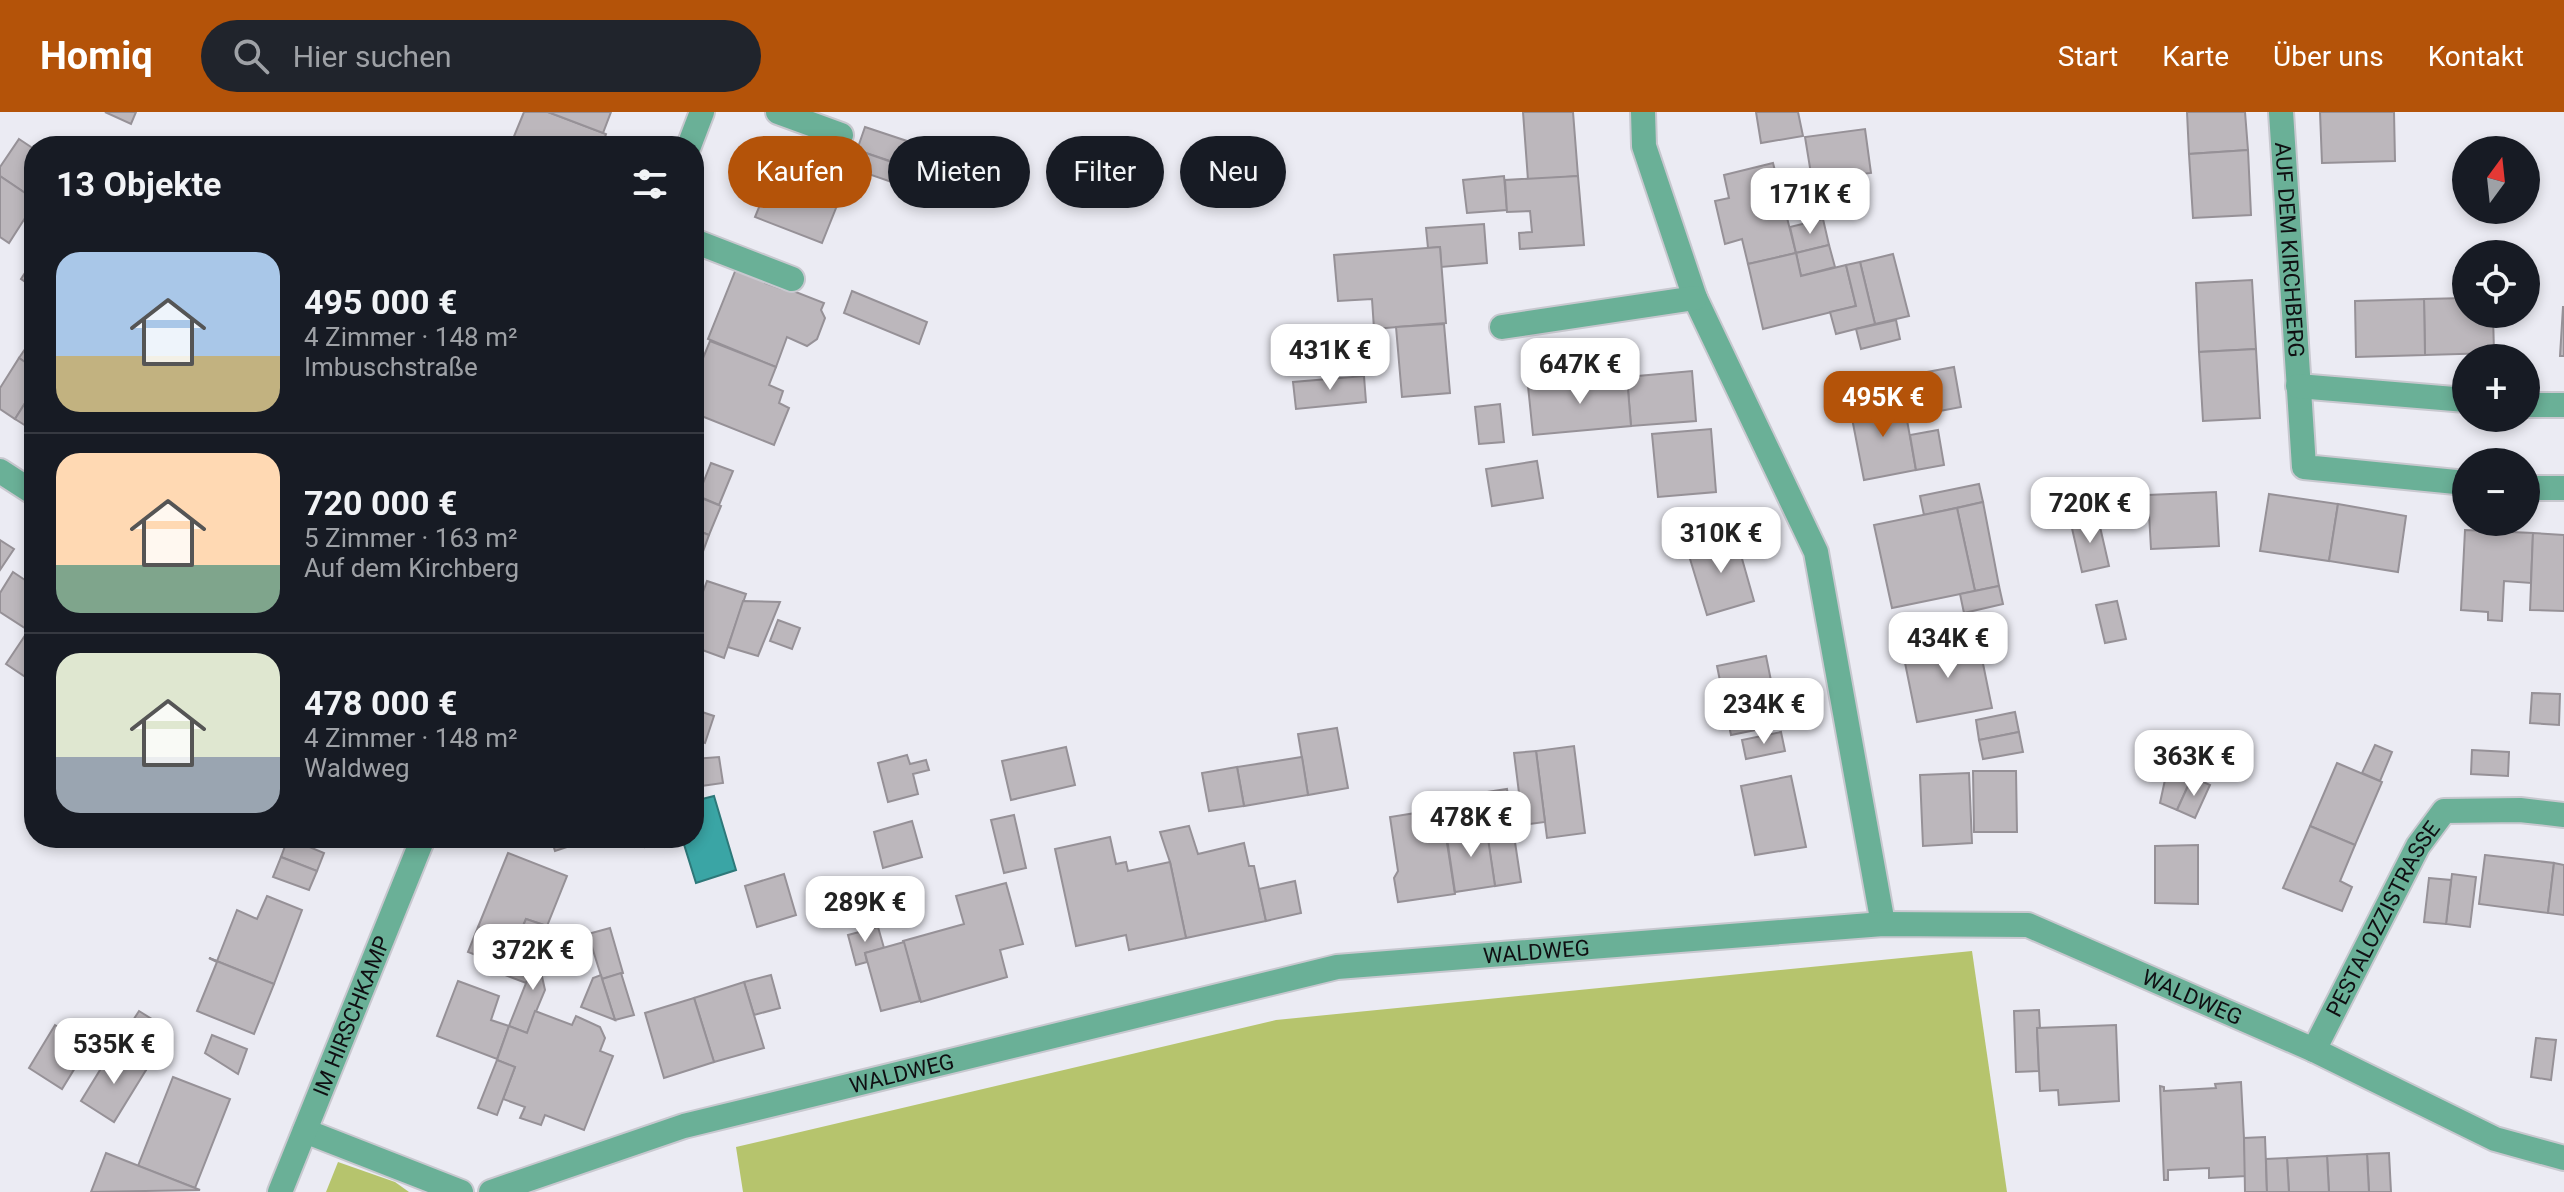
<!DOCTYPE html>
<html lang="de">
<head>
<meta charset="utf-8">
<style>
	body { margin:0; font-family:Roboto,sans-serif; background:#20242c; color:#f1f3f6; height:100vh; display:flex; flex-direction:column; font-size:30px; white-space:nowrap }
	* { box-sizing:border-box; margin:0 }
	p { font-size:26px; color:#9ea1a6 }
	.icon { flex:none; width:44px; height:44px; fill:none; stroke:currentColor; stroke-width:2; stroke-linecap:round; stroke-linejoin:round }
	.map { position:relative; flex:1; overflow:hidden }
	.sheet { position:absolute; left:24px; top:24px; width:680px; height:712px; display:flex; flex-direction:column; background:#171b24; border-radius:32px; box-shadow:0 4px 12px #0003 }
	.sheet>* { flex:none }
	.banner { position:absolute; left:728px; top:24px; width:760px; height:72px; display:flex; gap:16px }
	.needle { width:52px; rotate:15deg }
	.buttons { position:absolute; left:2452px; top:24px; display:grid; gap:16px }
	.buttons a { display:grid; place-items:center; width:88px; height:88px; border-radius:50%; background:#171b24; box-shadow:0 4px 12px #0003; font-size:40px }
	.price { position:absolute; translate:-50% -68px; padding:0 18px; border-radius:16px; background:#fff; color:#222; font-size:26px; line-height:52px; filter:drop-shadow(0 2px 4px #0008) }
	.price::after { content:''; position:absolute; left:50%; top:48px; width:24px; height:18px; margin-left:-12px; background:inherit; clip-path:polygon(0 0,100% 0,50% 100%) }
	.price.selected { background:#b45309; color:#fff }
	ul { padding:0; list-style:none }
	li { display:flex; align-items:center; gap:24px; height:200px; padding:0 32px }
	li+li { border-top:2px solid #363941 }
	li span { display:grid; place-items:center; flex:none; width:224px; height:160px; border-radius:24px; color:#555 }
	li>.icon { margin-inline-start:auto }
	span .icon { width:96px; height:96px; fill:#fffc; stroke-width:1 }
	li b { font-size:34px }
	h2 { display:flex; justify-content:space-between; align-items:center; height:96px; padding:0 32px; font-size:34px }
	.chip { padding:0 28px; border-radius:36px; background:#171b24; box-shadow:0 4px 12px #0003; font-size:28px; line-height:72px }
	.chip.selected { background:#b45309; color:#fff }
	header { display:flex; align-items:center; gap:48px; box-sizing:border-box; height:112px; padding:0 40px; background:#b45309; color:#fff }
	header strong { font-size:38px }
	nav { display:flex; gap:44px; margin-inline-start:auto; font-size:28px }
	.search { width:560px; height:72px; background:#20242c; display:flex; align-items:center; gap:20px; box-sizing:border-box; padding:0 28px; border-radius:44px; color:#9ea1a6; font-size:30px }
	.map>svg:first-child { display:block }
	.green { fill:#b6c46d }
	.water { fill:#3aa5a5; stroke:#2d7879; stroke-width:2 }
	.building { fill:#bcb7bc; stroke:#969197; stroke-width:2 }
	.lines { fill:none; stroke-linecap:round; stroke-linejoin:round }
	.minor-casing { stroke:#c8c8cf; stroke-width:28 }
	.minor { stroke:#6ab097; stroke-width:24 }
	.labels { text-anchor:middle; stroke-width:7; stroke-linejoin:round; paint-order:stroke }
	.street-label { font-size:22px; fill:#0f0f12; stroke:#ebebf3 }
</style>
</head>
<body>
<header>
<strong>Homiq</strong>
<div class="search"><svg class="icon" aria-label="search" viewBox="0 0 24 24"><circle cx="10" cy="10" r="6"/><path d="M15 15l6 6"/></svg>Hier suchen</div>
<nav><a>Start</a><a>Karte</a><a>Über uns</a><a>Kontakt</a></nav>
</header>
<div class="map">
<svg width="2564" height="1080" viewBox="0 0 2564 1080">
	<rect width="100%" height="100%" fill="#ebebf3"/>
	<g class="green">
		<polygon points="1972,839 2007,1080 743,1080 736,1035 1276,908"/>
		<polygon points="338,1050 395,1070 409,1080 326,1080"/>
	</g>
	<polygon class="water" points="714,684 736,758 696,771 682,726 694,726 694,689"/>
	<g class="building">
		<polygon points="105,0 136,0 131,12"/>
		<polygon points="524,0 548,0 606,22 602,34 510,34"/>
		<polygon points="548,0 611,0 603,21"/>
		<polygon points="1523,0 1573,0 1578,64 1528,68"/>
		<polygon points="1756,0 1798,0 1803,24 1761,31"/>
		<polygon points="2187,0 2245,0 2248,38 2189,42"/>
		<polygon points="2320,0 2394,0 2395,49 2322,51"/>
		<polygon points="865,15 922,34 914,57 857,38"/>
		<polygon points="1865,17 1871,61 1812,68 1805,25"/>
		<polygon points="19,27 34,37 34,87 0,64 0,55"/>
		<polygon points="857,38 912,57 906,75 851,56"/>
		<polygon points="2248,38 2251,103 2193,106 2189,42"/>
		<polygon points="1773,51 1796,141 1748,152 1742,127 1725,132 1715,89 1729,86 1724,63"/>
		<polygon points="774,59 840,86 822,131 755,105"/>
		<polygon points="0,64 34,87 34,92 9,131 0,125"/>
		<polygon points="1504,64 1507,98 1467,101 1463,68"/>
		<polygon points="1578,64 1584,133 1520,137 1519,121 1532,120 1530,99 1507,100 1505,68"/>
		<polygon points="1823,107 1829,133 1796,141 1790,115"/>
		<polygon points="1484,112 1487,151 1441,155 1440,135 1428,136 1426,116"/>
		<polygon points="1829,133 1835,155 1801,164 1796,141"/>
		<polygon points="1440,135 1446,211 1374,217 1372,187 1338,189 1334,143"/>
		<polygon points="1796,141 1801,164 1846,153 1856,194 1763,217 1748,152"/>
		<polygon points="1893,142 1909,204 1875,212 1860,150"/>
		<polygon points="34,147 34,176 21,167"/>
		<polygon points="1860,150 1875,212 1836,222 1830,200 1856,194 1846,153"/>
		<polygon points="736,157 763,167 765,171 782,177 783,175 824,191 821,198 825,206 817,227 807,234 787,225 776,255 708,227"/>
		<polygon points="2252,168 2256,237 2199,240 2196,171"/>
		<polygon points="852,179 927,210 919,232 844,201"/>
		<polygon points="2466,186 2466,202 2493,202 2494,241 2425,243 2424,187"/>
		<polygon points="2424,187 2425,243 2356,245 2355,189"/>
		<polygon points="2563,195 2564,195 2564,244 2560,244"/>
		<polygon points="1896,208 1900,227 1861,237 1856,217"/>
		<polygon points="1444,212 1450,281 1402,285 1396,215"/>
		<polygon points="34,224 34,256 19,246"/>
		<polygon points="710,229 776,255 769,273 783,279 779,291 789,296 774,333 694,301 694,268"/>
		<polygon points="2256,237 2260,306 2203,309 2199,240"/>
		<polygon points="19,246 34,256 34,277 15,307 0,297 0,276"/>
		<polygon points="1954,255 1961,295 1924,302 1916,262"/>
		<polygon points="1692,259 1696,309 1631,314 1627,265"/>
		<polygon points="1364,264 1366,290 1296,297 1293,270"/>
		<polygon points="1627,265 1631,314 1533,323 1528,274"/>
		<polygon points="34,277 34,319 15,307"/>
		<polygon points="1903,286 1916,358 1864,368 1850,296"/>
		<polygon points="1500,292 1504,330 1479,332 1475,295"/>
		<polygon points="1711,317 1716,380 1658,385 1652,322"/>
		<polygon points="1938,318 1944,353 1916,358 1910,323"/>
		<polygon points="1537,349 1543,386 1492,394 1486,357"/>
		<polygon points="711,351 733,359 719,393 698,384"/>
		<polygon points="1979,372 1983,390 1924,403 1920,384"/>
		<polygon points="2216,380 2219,434 2151,437 2148,383"/>
		<polygon points="2269,382 2338,392 2329,449 2260,439"/>
		<polygon points="694,383 721,394 709,423 694,417"/>
		<polygon points="1983,390 1999,474 1975,479 1957,396"/>
		<polygon points="2338,392 2406,404 2398,460 2329,449"/>
		<polygon points="1957,396 1975,479 1892,496 1874,413"/>
		<polygon points="2098,406 2109,454 2082,460 2071,412"/>
		<polygon points="694,417 709,423 698,453 694,452"/>
		<polygon points="2465,418 2533,421 2531,471 2504,469 2502,509 2488,508 2488,500 2461,498"/>
		<polygon points="2533,421 2564,423 2564,499 2530,498"/>
		<polygon points="1735,422 1754,489 1707,503 1687,437"/>
		<polygon points="0,428 14,437 0,458"/>
		<polygon points="13,460 34,474 34,508 28,518 0,500 0,481"/>
		<polygon points="707,469 746,482 724,546 694,535 694,504"/>
		<polygon points="1999,474 2003,492 1964,501 1960,482"/>
		<polygon points="743,489 780,490 758,544 728,535"/>
		<polygon points="2117,489 2126,527 2105,531 2096,493"/>
		<polygon points="1971,501 1976,527 1922,538 1917,511"/>
		<polygon points="778,508 800,516 792,537 770,529"/>
		<polygon points="28,519 34,522 34,562 30,568 6,552"/>
		<polygon points="1978,527 1992,596 1917,610 1903,541"/>
		<polygon points="1766,544 1780,613 1731,623 1717,554"/>
		<polygon points="2532,581 2560,582 2559,613 2530,611"/>
		<polygon points="699,599 714,604 705,631 694,627 694,607 696,608"/>
		<polygon points="2015,600 2019,620 1979,628 1976,608"/>
		<polygon points="1337,616 1348,676 1308,683 1298,622"/>
		<polygon points="1781,620 1785,639 1746,647 1742,628"/>
		<polygon points="2019,620 2023,640 1983,647 1979,628"/>
		<polygon points="2375,633 2392,640 2380,669 2362,661"/>
		<polygon points="1574,634 1585,721 1547,726 1536,639"/>
		<polygon points="1066,635 1075,673 1011,688 1002,649"/>
		<polygon points="2472,638 2509,640 2508,664 2471,662"/>
		<polygon points="1536,639 1545,710 1523,713 1514,641"/>
		<polygon points="907,643 910,652 926,648 929,658 913,662 918,682 888,690 878,651"/>
		<polygon points="719,645 723,671 694,675 694,647"/>
		<polygon points="1302,645 1308,683 1244,694 1237,655"/>
		<polygon points="2337,651 2382,670 2355,733 2310,714"/>
		<polygon points="2168,654 2192,665 2177,698 2160,691"/>
		<polygon points="1237,655 1244,694 1209,699 1202,661"/>
		<polygon points="1973,659 2016,659 2017,720 1974,720"/>
		<polygon points="1969,661 1972,731 1923,734 1920,663"/>
		<polygon points="1791,664 1806,735 1755,743 1741,674"/>
		<polygon points="2192,665 2210,673 2195,706 2177,698"/>
		<polygon points="1507,677 1521,770 1495,774 1487,722 1498,721 1493,690 1463,695 1461,684"/>
		<polygon points="1493,690 1498,721 1487,722 1486,713 1466,716 1463,695"/>
		<polygon points="1422,700 1426,721 1445,718 1455,782 1398,790 1394,766 1398,759 1390,705"/>
		<polygon points="1014,703 1026,756 1004,761 991,708"/>
		<polygon points="912,709 922,745 883,756 874,720"/>
		<polygon points="1486,713 1495,774 1455,780 1446,720"/>
		<polygon points="1189,714 1198,742 1244,731 1249,754 1254,754 1266,809 1186,826 1170,750 1160,720"/>
		<polygon points="2310,714 2355,733 2340,769 2352,775 2342,799 2283,776"/>
		<polygon points="1110,725 1116,752 1126,750 1128,759 1170,750 1186,826 1129,838 1126,823 1076,834 1055,737"/>
		<polygon points="288,726 324,741 317,759 281,745"/>
		<polygon points="551,726 594,726 555,739"/>
		<polygon points="641,726 676,726 645,735"/>
		<polygon points="2198,733 2198,792 2155,791 2155,734"/>
		<polygon points="508,741 567,764 547,814 526,807 519,823 513,822 510,828 478,815"/>
		<polygon points="2485,743 2554,751 2548,801 2479,792"/>
		<polygon points="281,745 317,759 309,778 273,765"/>
		<polygon points="2554,751 2564,753 2564,803 2548,801"/>
		<polygon points="784,762 796,803 757,815 745,774"/>
		<polygon points="2452,762 2476,765 2470,815 2446,812"/>
		<polygon points="2429,766 2451,768 2446,812 2424,810"/>
		<polygon points="1295,769 1301,801 1266,809 1259,777"/>
		<polygon points="1006,771 1023,832 1000,838 1007,865 921,890 903,829 964,812 956,784"/>
		<polygon points="267,784 302,798 274,872 209,846 217,849 237,798 257,807"/>
		<polygon points="526,807 547,814 537,838 510,828 513,822 519,823"/>
		<polygon points="478,815 510,828 501,853 468,840"/>
		<polygon points="878,815 884,836 865,841 867,850 856,853 848,823"/>
		<polygon points="610,816 623,861 602,867 588,822"/>
		<polygon points="904,830 920,889 881,899 865,841"/>
		<polygon points="518,831 538,839 526,871 505,863"/>
		<polygon points="559,837 550,860 541,860 545,878 527,921 509,914 538,841"/>
		<polygon points="209,846 274,872 254,922 197,899 217,850"/>
		<polygon points="621,861 634,903 615,908 602,867"/>
		<polygon points="601,863 602,867 615,908 581,895 593,866"/>
		<polygon points="771,863 780,896 754,903 744,870"/>
		<polygon points="458,869 499,884 491,908 509,914 497,947 437,924"/>
		<polygon points="744,870 764,936 714,950 694,886"/>
		<polygon points="694,886 714,950 664,966 645,901"/>
		<polygon points="2039,898 2040,916 2037,916 2039,959 2016,960 2014,899"/>
		<polygon points="139,899 171,919 146,958 114,938"/>
		<polygon points="535,899 572,913 576,904 600,915 605,926 600,939 613,944 584,1018 545,1003 541,1013 520,1006 525,995 503,987 515,955 497,948 509,914 527,921"/>
		<polygon points="55,913 89,933 62,977 29,956"/>
		<polygon points="2116,913 2119,989 2059,993 2058,978 2040,979 2037,916"/>
		<polygon points="212,923 247,937 238,962 205,941"/>
		<polygon points="2536,926 2556,928 2551,968 2531,965"/>
		<polygon points="113,937 146,958 114,1010 81,989"/>
		<polygon points="497,948 515,955 497,1003 478,996"/>
		<polygon points="173,965 230,987 195,1076 138,1054"/>
		<polygon points="2241,970 2246,1064 2209,1066 2209,1056 2168,1058 2168,1068 2164,1068 2160,974 2164,975 2164,979 2216,976 2215,972"/>
		<polygon points="2265,1025 2267,1080 2245,1080 2244,1026"/>
		<polygon points="106,1041 195,1076 200,1078 91,1080"/>
		<polygon points="2389,1041 2391,1080 2369,1080 2367,1042"/>
		<polygon points="2367,1042 2369,1080 2329,1080 2327,1044"/>
		<polygon points="2327,1044 2329,1080 2289,1080 2287,1046"/>
		<polygon points="2287,1046 2289,1080 2267,1080 2266,1047"/>
	</g>
	<g class="lines">
		<g class="minor-casing">
			<g id="minor">
				<polyline points="778,0 841,23"/>
				<polyline points="1643,0 1644,34 1695,186 1816,440 1883,812"/>
				<path id="s1" d="M2281 0 2304 355 2466 371"/>
				<polyline points="689,34 702,0"/>
				<polyline points="694,129 792,167"/>
				<polyline points="1502,215 1695,186"/>
				<polyline points="2298,274 2466,288"/>
				<polyline points="2526,293 2564,293"/>
				<polyline points="0,359 34,381"/>
				<polyline points="2526,376 2564,376"/>
				<path id="s2" d="M2314 938 2418 734 2444 699 2520 698 2564 703"/>
				<polyline points="305,1019 461,1080"/>
				<path id="s3" d="M280 1080 423 726"/>
				<path id="s4" d="M491 1080 684 1014 1337 855 1883 812 2028 813 2314 938 2495 1027 2564 1046"/>
			</g>
		</g>
		<use href="#minor" class="minor"/>
	</g>
	<g class="labels">
		<g class="street-label">
			<text dy="8" stroke="none"><textPath href="#s1" startOffset="138">AUF DEM KIRCHBERG</textPath></text>
			<text dy="8" stroke="none"><textPath href="#s2" startOffset="148">PESTALOZZISTRASSE</textPath></text>
			<text dy="8" stroke="none"><textPath href="#s4" startOffset="1076">WALDWEG</textPath></text>
			<text dy="8" stroke="none"><textPath href="#s4" startOffset="1748">WALDWEG</textPath></text>
			<text dy="8" stroke="none"><textPath href="#s3" startOffset="190">IM HIRSCHKAMP</textPath></text>
			<text dy="8" stroke="none"><textPath href="#s4" startOffset="428">WALDWEG</textPath></text>
		</g>
	</g>
</svg>
<div class="buttons">
<a><svg class="needle" viewBox="-14 -14 28 28"><path d="M0-13l5 13h-10z" fill="#e53935"/><path d="M0 13l5-13h-10z" fill="#9ea1a6"/></svg></a>
<a><svg class="icon" aria-label="locate" viewBox="0 0 24 24"><circle cx="12" cy="12" r="6"/><path d="M12 2v4M12 18v4M2 12h4M18 12h4"/></svg></a>
<a>+</a>
<a>−</a>
</div>
<b class="price" style="left:1810px;top:124px">171K €</b>
<b class="price" style="left:1330px;top:280px">431K €</b>
<b class="price" style="left:1580px;top:294px">647K €</b>
<b class="price selected" style="left:1883px;top:327px">495K €</b>
<b class="price" style="left:2090px;top:433px">720K €</b>
<b class="price" style="left:1721px;top:463px">310K €</b>
<b class="price" style="left:1948px;top:568px">434K €</b>
<b class="price" style="left:1764px;top:634px">234K €</b>
<b class="price" style="left:2194px;top:686px">363K €</b>
<b class="price" style="left:1471px;top:747px">478K €</b>
<b class="price" style="left:865px;top:832px">289K €</b>
<b class="price" style="left:533px;top:880px">372K €</b>
<b class="price" style="left:114px;top:974px">535K €</b>
<div class="banner">
<a class="chip selected">Kaufen</a>
<a class="chip">Mieten</a>
<a class="chip">Filter</a>
<a class="chip">Neu</a>
</div>
<section class="sheet">
<h2>13 Objekte<svg class="icon" aria-label="filters" viewBox="0 0 24 24"><path d="M4 7h16M4 17h16"/><circle cx="9" cy="7" r="2"/><circle cx="15" cy="17" r="2"/></svg></h2>
<ul>
<li><span style="background:linear-gradient(#a9c7e8 65%,#c2b280 0)"><svg class="icon" aria-label="home" viewBox="0 0 24 24"><path d="M3 11l9-7 9 7M6 9v11h12V9"/></svg></span><div><b>495 000 €</b><p>4 Zimmer · 148 m²</p><p>Imbuschstraße</p></div></li>
<li><span style="background:linear-gradient(#ffd9b3 70%,#7fa58c 0)"><svg class="icon" aria-label="home" viewBox="0 0 24 24"><path d="M3 11l9-7 9 7M6 9v11h12V9"/></svg></span><div><b>720 000 €</b><p>5 Zimmer · 163 m²</p><p>Auf dem Kirchberg</p></div></li>
<li><span style="background:linear-gradient(#dfe7d0 65%,#9aa5b1 0)"><svg class="icon" aria-label="home" viewBox="0 0 24 24"><path d="M3 11l9-7 9 7M6 9v11h12V9"/></svg></span><div><b>478 000 €</b><p>4 Zimmer · 148 m²</p><p>Waldweg</p></div></li>
</ul>
</section>
</div>
</body>
</html>
